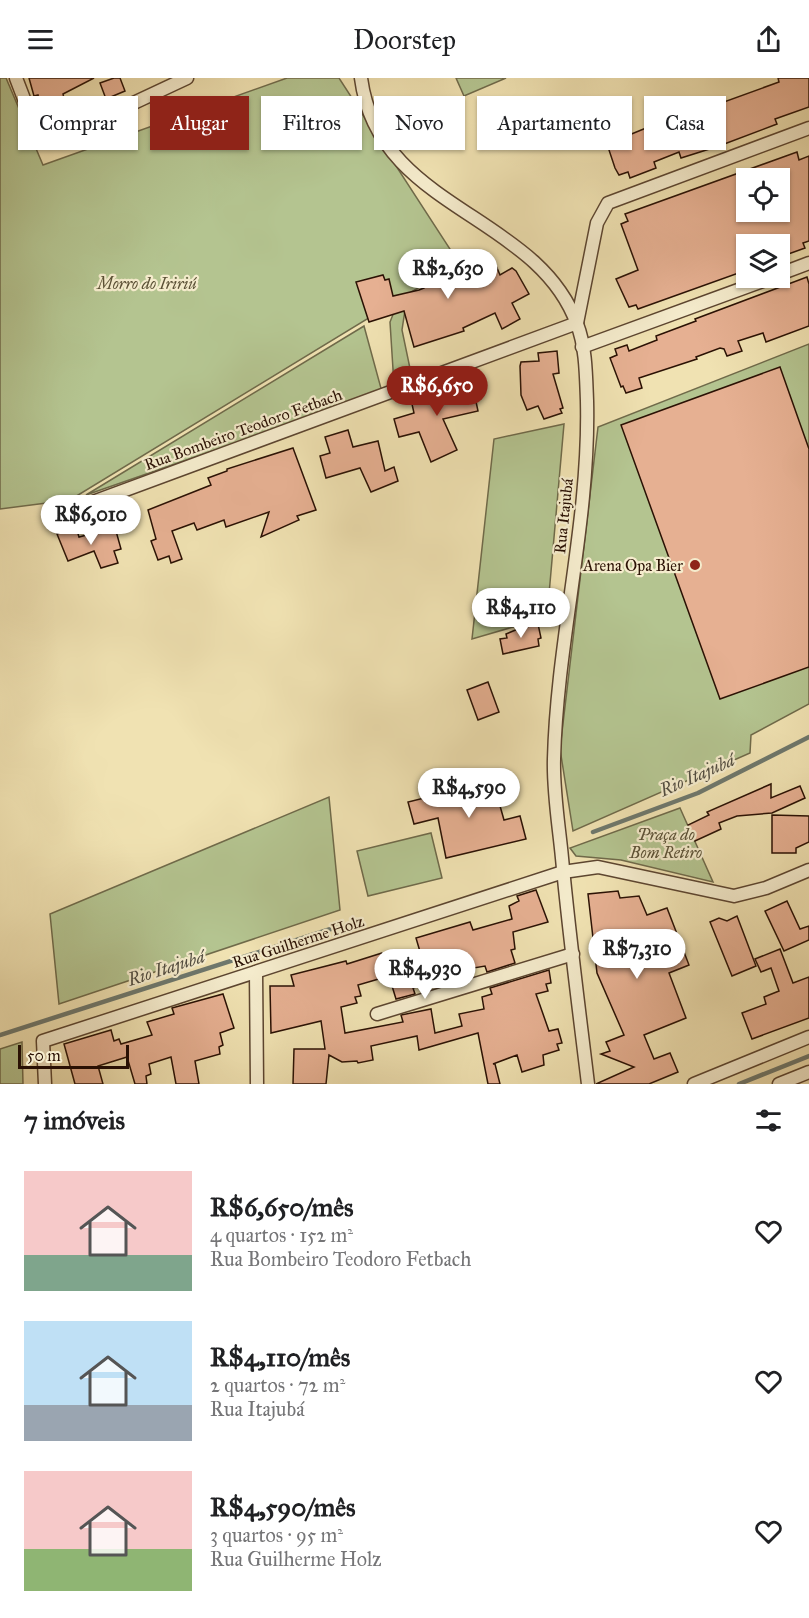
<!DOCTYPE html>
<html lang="pt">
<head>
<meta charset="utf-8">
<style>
	body { margin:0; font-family:"IM FELL Great Primer",serif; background:#f2f2f2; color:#202124; height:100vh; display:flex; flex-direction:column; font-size:22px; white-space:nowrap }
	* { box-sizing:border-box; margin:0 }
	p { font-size:20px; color:#757577 }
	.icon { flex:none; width:33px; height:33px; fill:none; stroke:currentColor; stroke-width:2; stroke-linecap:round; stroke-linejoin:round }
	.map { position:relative; height:1006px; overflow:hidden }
	.panel { display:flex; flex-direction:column; background:#fff; flex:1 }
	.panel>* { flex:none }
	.top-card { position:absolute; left:18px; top:18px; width:774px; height:54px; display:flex; gap:12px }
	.buttons { position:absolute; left:736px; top:90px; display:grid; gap:12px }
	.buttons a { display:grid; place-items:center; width:54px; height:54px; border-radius:0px; background:#fff; box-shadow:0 2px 4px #0004; font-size:30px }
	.scale { position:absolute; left:18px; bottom:15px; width:111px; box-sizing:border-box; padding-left:6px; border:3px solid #2a1104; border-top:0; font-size:16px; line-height:21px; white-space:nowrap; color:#2a1104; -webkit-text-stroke:4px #f5eccd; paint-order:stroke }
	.price { position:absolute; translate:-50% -51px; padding:0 14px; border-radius:21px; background:#fff; color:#222; font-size:20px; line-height:39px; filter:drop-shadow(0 2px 3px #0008) }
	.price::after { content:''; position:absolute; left:50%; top:36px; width:18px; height:14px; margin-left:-9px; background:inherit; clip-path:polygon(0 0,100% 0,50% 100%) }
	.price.selected { background:#8f2418; color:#fff }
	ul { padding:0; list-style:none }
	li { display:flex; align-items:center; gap:18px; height:150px; padding:0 24px }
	li span { display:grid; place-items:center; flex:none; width:168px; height:120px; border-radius:0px; color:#555 }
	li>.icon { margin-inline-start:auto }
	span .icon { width:72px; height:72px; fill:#fffc; stroke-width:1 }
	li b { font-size:26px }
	h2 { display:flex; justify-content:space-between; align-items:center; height:72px; padding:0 24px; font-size:26px }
	.pill { padding:0 21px; border-radius:0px; background:#fff; box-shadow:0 2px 4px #0004; font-size:21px; line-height:54px }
	.pill.selected { background:#8f2418; color:#fff }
	header { display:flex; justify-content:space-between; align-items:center; height:78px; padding:0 24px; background:#fff; font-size:27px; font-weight:600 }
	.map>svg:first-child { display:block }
	.green { fill:#b4c490; stroke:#6f6a4a; stroke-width:1.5 }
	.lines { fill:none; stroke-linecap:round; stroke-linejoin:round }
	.stream { stroke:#6e786d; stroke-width:4.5 }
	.building { fill:#e6b092; stroke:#2a1104; stroke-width:1.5; fill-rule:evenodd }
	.street-casing { stroke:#5c4530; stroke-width:15 }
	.street { stroke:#f5eccd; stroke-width:12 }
	.poi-dot { fill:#8f2418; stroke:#f5eccd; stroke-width:2 }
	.labels { text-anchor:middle; stroke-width:4.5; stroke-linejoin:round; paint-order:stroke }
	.park-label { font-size:16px; font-style:italic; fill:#5a5035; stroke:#f5eccd }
	.street-label { font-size:16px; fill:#2a1104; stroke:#f5eccd }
	.poi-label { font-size:16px; fill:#2a1104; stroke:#f5eccd; text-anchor:end }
	.water-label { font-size:18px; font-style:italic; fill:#524d41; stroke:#f5eccd }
</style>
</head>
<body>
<header><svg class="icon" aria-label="menu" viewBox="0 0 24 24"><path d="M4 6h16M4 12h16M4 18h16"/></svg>Doorstep<svg class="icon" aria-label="share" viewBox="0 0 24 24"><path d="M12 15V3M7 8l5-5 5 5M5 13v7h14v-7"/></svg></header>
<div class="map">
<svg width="809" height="1006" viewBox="0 0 809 1006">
	<rect width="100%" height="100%" fill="#f0e2b2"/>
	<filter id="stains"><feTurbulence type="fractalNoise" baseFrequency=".00333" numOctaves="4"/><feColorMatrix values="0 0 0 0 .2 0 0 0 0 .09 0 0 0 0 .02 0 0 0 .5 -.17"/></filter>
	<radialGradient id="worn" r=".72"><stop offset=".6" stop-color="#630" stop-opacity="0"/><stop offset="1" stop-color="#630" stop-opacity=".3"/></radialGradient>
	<g class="green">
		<polygon points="0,0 6,0 43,87 287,0 339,0 459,185 70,422 0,431"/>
		<polygon points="456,0 506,0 464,18"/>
		<polygon points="407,219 402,252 412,300 394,307 390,244 398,224"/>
		<polygon points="364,248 382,314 86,417"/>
		<polygon points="809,266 809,626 751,657 750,675 573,753 560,671 598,349"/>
		<polygon points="564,346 547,539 472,561 494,361"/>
		<polygon points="329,719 340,832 59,926 50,836"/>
		<polygon points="680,730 713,804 621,782 576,778 570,770"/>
		<polygon points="431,755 442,800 368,818 357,773"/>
		<polygon points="22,964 23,1006 0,1006 0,971"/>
	</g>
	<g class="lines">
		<g class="stream">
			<polyline points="593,754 698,715 809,659"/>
			<polyline points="0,957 340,848"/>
			<polyline points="739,1006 809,978"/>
		</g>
	</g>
	<g class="building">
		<polygon points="29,0 94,0 63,16 66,30 50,35 46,20 39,22 38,17 34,18"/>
		<polygon points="114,0 120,0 125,13 106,21 100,5"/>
		<polygon points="778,0 809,0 809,29 775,41 777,46 719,68 681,80 679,74 654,84 656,90 630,100 628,94 619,97 615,90 607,66 651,48 652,50 779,4"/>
		<path d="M797 74 799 82 809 78V163L803 165 805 170 780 179V166H747V192L638 231 636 227 629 229 616 201 638 192 621 146 628 143 625 136ZM747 100H780V134H747Z"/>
		<polygon points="456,175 457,182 461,181 463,191 494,183 500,197 512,190 516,193 529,216 512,225 520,241 502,251 495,235 463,250 464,253 414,269 404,233 369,244 356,204 383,197 385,202 389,201 393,218 419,212 424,210 423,206 449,205 442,178"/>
		<polygon points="807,199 809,206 809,248 766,264 763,255 738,263 742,273 727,278 724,271 720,270 696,279 697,281 639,300 642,310 626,315 623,308 621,309 610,280 617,277 615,271 627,267 629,273 657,262 656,258 696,243 695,241"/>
		<polygon points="557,273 559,295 553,296 563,330 560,331 562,335 544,341 538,328 527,332 521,317 520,288 521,284 539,283 538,275"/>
		<polygon points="780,289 809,371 809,589 720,621 621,347"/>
		<polygon points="472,305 478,333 443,341 457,372 431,384 419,354 399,359 394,341 414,335 410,317 444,308 445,311"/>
		<polygon points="348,352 353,369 378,363 385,393 394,389 398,403 371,414 360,390 326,400 320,378 330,375 325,359"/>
		<polygon points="293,370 316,432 297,438 299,442 261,459 269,434 226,449 224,442 197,452 194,445 172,453 182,481 171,485 169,478 158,482 151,463 156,461 148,432 211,407 208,400 227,393 227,391"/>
		<polygon points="76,449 79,459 109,451 110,454 116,453 121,471 114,473 118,485 101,490 94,473 68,483 57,456"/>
		<polygon points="538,546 541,560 538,561 539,568 503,576 500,561 507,560 506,556 518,551"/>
		<polygon points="488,604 499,634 478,642 467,612"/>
		<polygon points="493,703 504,742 520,738 526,761 446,780 438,740 414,746 408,724"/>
		<polygon points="771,706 771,720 800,708 805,720 772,735 737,738 719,745 721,751 695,763 688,747 709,737 707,734"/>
		<polygon points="772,737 809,738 809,764 796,770 796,775 772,775"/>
		<polygon points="536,812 548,844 513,854 515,871 511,872 515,885 487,894 485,888 462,892 461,888 424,899 427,906 413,910 415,916 396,921 389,898 358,907 361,918 355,919 357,925 341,929 345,955 403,944 401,937 431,931 435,955 462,948 459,936 484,931 482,919 492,916 490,910 549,892 551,905 546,906 548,913 536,916 549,953 558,951 562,965 557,966 559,972 543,977 544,987 522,994 517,977 493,986 495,986 500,1006 488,1006 478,955 419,972 417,958 371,968 373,982 358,985 357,983 342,984 329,977 326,1006 293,1006 294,971 325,971 321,943 271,955 270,908 294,908 291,897 346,883 347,886 382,875 386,887 421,877 416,860 470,844 473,852 512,841 509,828 519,823 517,818"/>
		<polygon points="618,813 620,820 639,818 647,837 667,830 689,887 669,895 686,940 644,957 654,981 670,975 678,994 649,1006 596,1006 634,989 601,976 610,973 606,964 624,957 597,895 588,816"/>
		<polygon points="787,823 800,851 809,848 809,862 784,873 765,833"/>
		<polygon points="737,838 756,888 732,898 710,844 719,840 727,843"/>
		<polygon points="780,871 793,905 809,899 809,940 752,961 742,935 766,926 764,919 779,913 771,890 761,894 755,881"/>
		<polygon points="223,916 234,950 220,955 223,967 219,969 220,976 195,983 199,1006 176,1006 171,979 149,986 151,996 146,998 147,1006 135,1006 127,979 98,988 103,1006 75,1006 64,966 111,952 114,963 119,961 121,966 152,957 147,944 174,936 172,930"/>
	</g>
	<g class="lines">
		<g class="street-casing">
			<g id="street">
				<polyline points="16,0 34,47 45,58 61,59 187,0"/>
				<path d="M361 0C378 132 537 135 577 246 586 269 586 298 587 323 590 443 557 561 554 681 553 714 559 748 562 780 569 856 579 931 588 1006"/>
				<polyline points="780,196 809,185"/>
				<polyline points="577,245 597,145 608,125 809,50"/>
				<polyline points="582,269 771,200"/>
				<polyline points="55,438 577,245"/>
				<polyline points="256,894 257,1006"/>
				<polyline points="377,936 573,876"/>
				<polyline points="45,1006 43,963 563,794 598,789 734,818 766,810 809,792"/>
				<polyline points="694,1006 809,959"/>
				<polyline points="779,1006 809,994"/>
			</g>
		</g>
		<use href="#street" class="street"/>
	</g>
	<circle class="poi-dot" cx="695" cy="487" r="6"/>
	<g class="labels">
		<g class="park-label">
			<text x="147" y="211">Morro do Iririú</text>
			<text x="666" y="762">Praça do<tspan x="666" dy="18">Bom Retiro</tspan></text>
		</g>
		<g class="street-label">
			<text transform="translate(243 351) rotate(-20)" y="6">Rua Bombeiro Teodoro Fetbach</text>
			<text transform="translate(563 438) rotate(-84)" y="6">Rua Itajubá</text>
			<text transform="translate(298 863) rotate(-18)" y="6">Rua Guilherme Holz</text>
		</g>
		<g class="poi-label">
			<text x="683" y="493">Arena Opa Bier</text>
		</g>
		<g class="water-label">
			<text transform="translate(697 697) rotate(-24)" y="6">Rio Itajubá</text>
			<text transform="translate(166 890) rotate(-18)" y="6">Rio Itajubá</text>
		</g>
	</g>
	<rect width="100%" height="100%" filter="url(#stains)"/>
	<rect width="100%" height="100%" fill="url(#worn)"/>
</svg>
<div class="buttons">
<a><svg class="icon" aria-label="locate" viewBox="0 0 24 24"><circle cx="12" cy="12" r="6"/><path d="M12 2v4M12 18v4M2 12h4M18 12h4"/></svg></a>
<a><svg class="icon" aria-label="layers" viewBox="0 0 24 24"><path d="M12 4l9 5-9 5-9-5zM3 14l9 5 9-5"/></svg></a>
</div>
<div class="scale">50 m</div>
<b class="price" style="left:448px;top:222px">R$2,630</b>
<b class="price selected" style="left:437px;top:339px">R$6,650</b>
<b class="price" style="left:91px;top:468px">R$6,010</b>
<b class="price" style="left:521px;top:561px">R$4,110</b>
<b class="price" style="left:469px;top:741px">R$4,590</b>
<b class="price" style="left:637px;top:902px">R$7,310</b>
<b class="price" style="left:425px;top:922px">R$4,930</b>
<div class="top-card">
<a class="pill">Comprar</a>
<a class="pill selected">Alugar</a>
<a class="pill">Filtros</a>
<a class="pill">Novo</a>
<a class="pill">Apartamento</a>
<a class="pill">Casa</a>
</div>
</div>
<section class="panel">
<h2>7 imóveis<svg class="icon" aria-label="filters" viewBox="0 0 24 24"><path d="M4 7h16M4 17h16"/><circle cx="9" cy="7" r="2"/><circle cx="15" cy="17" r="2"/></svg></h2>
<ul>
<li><span style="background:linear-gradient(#f6c9c9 70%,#7fa58c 0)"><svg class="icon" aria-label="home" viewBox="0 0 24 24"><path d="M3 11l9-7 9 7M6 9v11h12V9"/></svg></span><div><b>R$6,650/mês</b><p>4 quartos · 152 m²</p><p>Rua Bombeiro Teodoro Fetbach</p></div><svg class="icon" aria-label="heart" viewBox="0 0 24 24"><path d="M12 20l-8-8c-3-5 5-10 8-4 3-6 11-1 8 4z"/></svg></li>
<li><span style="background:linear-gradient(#bfe0f5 70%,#9aa5b1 0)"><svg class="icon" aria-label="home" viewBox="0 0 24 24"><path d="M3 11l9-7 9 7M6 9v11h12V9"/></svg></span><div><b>R$4,110/mês</b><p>2 quartos · 72 m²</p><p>Rua Itajubá</p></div><svg class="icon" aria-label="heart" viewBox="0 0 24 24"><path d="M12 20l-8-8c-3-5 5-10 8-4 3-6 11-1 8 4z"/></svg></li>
<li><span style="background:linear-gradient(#f6c9c9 65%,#8fb573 0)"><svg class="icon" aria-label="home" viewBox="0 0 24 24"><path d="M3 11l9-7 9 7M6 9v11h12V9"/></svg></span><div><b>R$4,590/mês</b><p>3 quartos · 95 m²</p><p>Rua Guilherme Holz</p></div><svg class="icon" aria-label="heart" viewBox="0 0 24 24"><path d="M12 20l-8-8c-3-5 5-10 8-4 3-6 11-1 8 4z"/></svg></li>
</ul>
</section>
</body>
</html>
